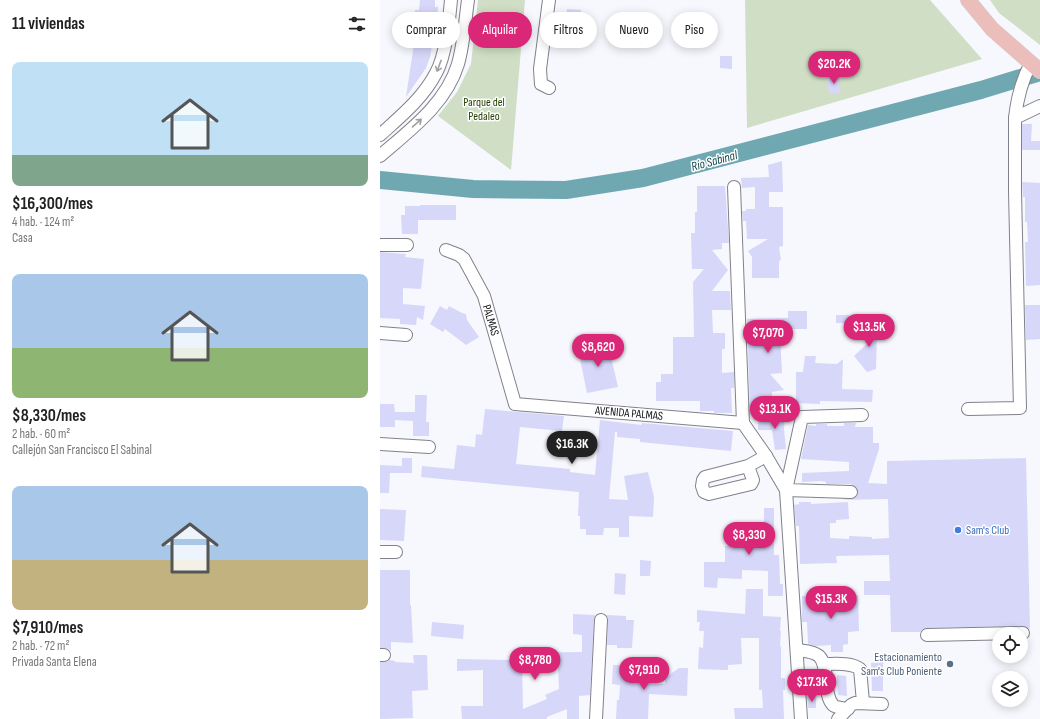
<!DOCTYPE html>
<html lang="es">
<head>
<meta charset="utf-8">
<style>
	body { margin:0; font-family:"Sofia Sans Condensed",sans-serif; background:#f6f6f6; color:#222; height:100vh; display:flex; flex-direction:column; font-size:15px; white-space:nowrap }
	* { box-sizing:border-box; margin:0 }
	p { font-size:13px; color:#767676 }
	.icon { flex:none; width:22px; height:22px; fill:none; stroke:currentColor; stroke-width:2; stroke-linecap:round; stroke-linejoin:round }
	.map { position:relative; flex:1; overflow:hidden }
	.side { display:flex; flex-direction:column; background:#fff; width:380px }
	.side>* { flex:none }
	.banner { position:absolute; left:12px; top:12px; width:380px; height:36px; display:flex; gap:8px }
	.controls { position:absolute; left:612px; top:627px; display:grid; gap:8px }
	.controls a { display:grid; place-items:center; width:36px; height:36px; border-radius:50%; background:#fff; box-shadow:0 2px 10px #0003; font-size:20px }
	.price { position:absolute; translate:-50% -34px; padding:0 9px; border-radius:14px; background:#db2777; color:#fff; font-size:13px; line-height:26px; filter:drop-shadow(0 1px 2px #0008) }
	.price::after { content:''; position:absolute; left:50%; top:24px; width:12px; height:9px; margin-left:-6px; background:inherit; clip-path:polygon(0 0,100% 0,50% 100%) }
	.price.selected { background:#222; color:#fff }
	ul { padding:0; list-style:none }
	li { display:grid; align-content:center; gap:8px; height:212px; padding:0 12px }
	li span { display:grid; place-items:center; height:124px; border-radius:8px; color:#555 }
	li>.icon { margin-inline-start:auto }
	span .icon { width:72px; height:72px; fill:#fffc; stroke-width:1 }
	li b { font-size:17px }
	h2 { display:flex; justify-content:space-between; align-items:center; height:48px; padding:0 12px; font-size:17px }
	.pill { padding:0 14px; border-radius:18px; background:#fff; box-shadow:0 2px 10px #0003; font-size:14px; line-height:36px }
	.pill.selected { background:#db2777; color:#fff }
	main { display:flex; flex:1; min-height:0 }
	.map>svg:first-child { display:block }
	.green { fill:#cfdec4 }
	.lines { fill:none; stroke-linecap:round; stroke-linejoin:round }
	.river { stroke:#6fa8b1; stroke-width:18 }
	.building { fill:#d7d7fa; fill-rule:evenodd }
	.minor-casing { stroke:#818189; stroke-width:14 }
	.major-casing { stroke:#d5d4d5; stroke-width:16 }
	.minor { stroke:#fff; stroke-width:12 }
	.major { stroke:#ebbebb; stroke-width:15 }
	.oneway { stroke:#a1a0a1 }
	.shop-dot { fill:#3f7fe0; stroke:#fff; stroke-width:1.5 }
	.service-dot { fill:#5c6f8a; stroke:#fff; stroke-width:1.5 }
	.labels { text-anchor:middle; stroke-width:3; stroke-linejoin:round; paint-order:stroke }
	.park-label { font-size:12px; fill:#254003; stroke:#fff }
	.street-label { font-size:12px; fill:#131215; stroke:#fff }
	.shop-label { font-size:12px; fill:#366cbe; stroke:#fff; text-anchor:start }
	.service-label { font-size:12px; fill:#4e5e75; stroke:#fff; text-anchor:end }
	.water-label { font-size:13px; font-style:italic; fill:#13474e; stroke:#fff }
</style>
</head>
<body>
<main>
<section class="side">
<h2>11 viviendas<svg class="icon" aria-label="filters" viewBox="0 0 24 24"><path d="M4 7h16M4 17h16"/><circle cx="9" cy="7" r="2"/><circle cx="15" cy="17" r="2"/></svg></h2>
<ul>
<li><span style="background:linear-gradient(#bfe0f5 75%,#7fa58c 0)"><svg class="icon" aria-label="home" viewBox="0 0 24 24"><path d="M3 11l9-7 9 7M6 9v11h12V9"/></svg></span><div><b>$16,300/mes</b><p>4 hab. · 124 m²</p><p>Casa</p></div></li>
<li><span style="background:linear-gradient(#a9c7e8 60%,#8fb573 0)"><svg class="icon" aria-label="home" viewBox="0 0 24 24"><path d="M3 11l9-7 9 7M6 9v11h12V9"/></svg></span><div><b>$8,330/mes</b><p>2 hab. · 60 m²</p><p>Callejón San Francisco El Sabinal</p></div></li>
<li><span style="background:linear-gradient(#a9c7e8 60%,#c2b280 0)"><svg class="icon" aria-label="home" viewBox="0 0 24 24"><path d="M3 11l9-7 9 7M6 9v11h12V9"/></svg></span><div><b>$7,910/mes</b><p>2 hab. · 72 m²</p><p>Privada Santa Elena</p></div></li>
</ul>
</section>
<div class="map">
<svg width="660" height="719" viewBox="0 0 660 719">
	<rect width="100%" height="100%" fill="#f7f7fe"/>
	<g class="green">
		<polygon points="98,0 145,0 131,170 58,116 77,92 91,64"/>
		<polygon points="365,0 550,0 602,59 367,128"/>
		<polygon points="610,0 660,0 660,45 619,13"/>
	</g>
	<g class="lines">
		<polyline class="river" points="0,180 93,189 186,190 263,178 601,90 660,72"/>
	</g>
	<g class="building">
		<polygon points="40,0 55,0 55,7 58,7 56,23 50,57 46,68 26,97 37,24 34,24 35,10 39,10"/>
		<polygon points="187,9 201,10 200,28 185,27"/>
		<polygon points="340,56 352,56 352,69 340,68"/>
		<polygon points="458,76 460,93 449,94 447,77"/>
		<polygon points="642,124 652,124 651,141 660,141 660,150 642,150"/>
		<polygon points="402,161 403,192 389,192 389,207 403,207 403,246 399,247 401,260 399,261 399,278 372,278 372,257 368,251 388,239 367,239 366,221 363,221 362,211 366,211 366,209 375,209 375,187 362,188 361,178 389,177 388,165"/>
		<polygon points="642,182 660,183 660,285 646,286 645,242 648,242 647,222 645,222 645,197 643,197"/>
		<polygon points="317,186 345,186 349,243 342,243 342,249 332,250 348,270 332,291 350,291 351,310 332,310 333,333 345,333 345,349 342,349 342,373 354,372 354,388 351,388 352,413 334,413 334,411 320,411 320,401 276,401 276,382 281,382 281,374 293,374 293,337 314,337 313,282 324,269 312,269 311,233 315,233 315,212 317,212"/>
		<polygon points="40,205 76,205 76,220 38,220 38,234 22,234 21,215 25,215 25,206 40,206"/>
		<polygon points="0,252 26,254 25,257 44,259 41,289 23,288 23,304 45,306 43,320 37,317 36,325 20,324 20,319 0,318"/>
		<polygon points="645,305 660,305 660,339 646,340"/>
		<polygon points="60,306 67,310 69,306 82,313 86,314 87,320 99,337 86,345 65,329 63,332 50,324"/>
		<polygon points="408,311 427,311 427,329 407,329 407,335 400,335 402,373 390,374 404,390 392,392 392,397 384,398 384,409 370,410 367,319 408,318"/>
		<rect x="456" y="315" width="13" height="8"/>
		<polygon points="489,315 496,321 490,327 497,334 496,369 487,372 474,356 489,342 482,335 488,328 483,321"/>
		<polygon points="228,343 238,387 207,393 198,349"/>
		<polygon points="425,356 436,356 435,363 457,364 463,359 462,389 493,390 492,402 440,401 440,404 416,403 416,372 423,372"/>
		<polygon points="35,395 47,395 46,422 49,422 49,436 33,436 33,421 15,420 15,427 0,427 0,404 14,404 15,412 35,412"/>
		<polygon points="105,409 184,416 182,431 140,427 136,464 190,469 190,472 215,475 220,420 261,425 262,423 353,431 351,451 260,442 260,439 237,437 237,432 235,432 229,499 248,500 244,476 268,472 274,497 273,517 249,516 249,537 239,537 239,528 224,528 223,535 206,535 206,529 200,529 200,516 198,516 199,492 41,477 42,466 74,469 77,445 95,447 96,434 102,435"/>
		<polygon points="405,417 404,429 406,449 395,450 392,430 378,430 378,418"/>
		<polygon points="464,423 476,423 475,427 493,427 493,443 499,443 499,449 488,483 507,484 507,461 646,458 650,629 643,626 547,628 543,629 540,632 511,632 510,595 484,595 484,581 510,581 509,555 456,556 457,563 420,564 419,526 416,526 414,505 419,504 419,502 431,502 431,504 468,502 469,519 456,520 456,523 450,523 450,538 469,539 469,536 492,537 492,539 509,538 508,499 461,500 475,498 478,493 477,488 471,484 446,484 446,482 441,481 422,482 422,473 469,471 469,462 421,459 428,425 436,426 436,424 447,424 447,426 464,426"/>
		<polygon points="22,458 32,458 32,473 10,473 9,493 0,493 0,465 22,466"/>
		<polygon points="384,508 394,508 394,555 399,555 400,584 403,584 403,596 388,596 388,571 362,570 362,579 338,578 337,588 324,587 324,562 345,562 345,546 357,546 358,523 384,524"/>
		<polygon points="0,509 26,510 24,541 0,540"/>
		<polygon points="260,560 271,561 270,576 260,576"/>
		<polygon points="0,570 30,570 30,605 31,605 33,643 11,642 11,651 7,648 0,648"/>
		<polygon points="235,573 246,574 245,595 234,594"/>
		<polygon points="366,589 383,589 383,616 401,617 400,631 401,631 400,646 401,646 401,678 405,678 405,690 403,690 404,719 355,719 354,708 383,708 382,690 379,690 379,638 361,638 362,664 348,665 348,670 318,669 319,647 323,648 324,631 319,631 320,622 317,622 317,610 365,614"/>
		<polygon points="478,595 479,631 468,632 468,644 463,645 463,652 451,652 451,645 436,646 428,644 427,622 422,622 422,596"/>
		<path d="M193 614 215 615 214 620 210 695 199 696V719H187V709L167 717V719H82L81 706H103V670L77 671V659L133 660V653L202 652V635L193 634ZM178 666 179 689 165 695 167 699 143 709 142 667Z"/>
		<polygon points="227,615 246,616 246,620 254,620 252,648 237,648 237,645 227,645 228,620"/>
		<polygon points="52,622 84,625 83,639 51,636"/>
		<polygon points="33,655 47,655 48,690 32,691 33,718 0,719 0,662 7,662 10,659 10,660 15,661 15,662 34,663"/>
		<polygon points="503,662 503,691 492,691 491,663"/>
		<polygon points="233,665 241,665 241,667 246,668 246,674 263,675 263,683 285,684 285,678 299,668 308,668 307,696 269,694 268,719 236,719 237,700 239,700 240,685 232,684"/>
		<polygon points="457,675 466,676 467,696 458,695"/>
		<polygon points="427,697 436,698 436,708 428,708"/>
	</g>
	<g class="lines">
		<g class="minor-casing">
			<g id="minor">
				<polyline points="169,0 160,69 161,84 169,88"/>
				<path d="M635 118C637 99 642 80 651 63"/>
				<path d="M0 135C21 116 43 98 56 73 66 55 69 21 71 0"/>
				<path d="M0 156C30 130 66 104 78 64 84 43 85 21 88 0"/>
				<polyline points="354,187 363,423 386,456 406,490 421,719"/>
				<polyline points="0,245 27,245"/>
				<polyline points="66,250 79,255 84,259 104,296 135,404 363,423"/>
				<polyline points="0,333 26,335"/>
				<polyline points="588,409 640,408 635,192 635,118 660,106"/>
				<polyline points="0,444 49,447"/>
				<polyline points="368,466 373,480 371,484 329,494 324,492 322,486 323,480 325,477 368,466 386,456"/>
				<polyline points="471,492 406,490 422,417 482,415"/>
				<polyline points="0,552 16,552"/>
				<polyline points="547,635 643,633"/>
				<path d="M417 650C424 651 433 651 439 656 450 667 442 693 453 705 456 708 463 708 468 709"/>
				<polyline points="0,655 4,655"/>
				<path d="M444 664C454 664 471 662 480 669L483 702"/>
				<polyline points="216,719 221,620"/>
				<polyline points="458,719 471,705 475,703 502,704"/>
			</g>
		</g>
		<g class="major-casing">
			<polyline id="major" points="588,0 612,29 660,71"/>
		</g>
		<use href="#minor" class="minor"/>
		<use href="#major" class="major"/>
	</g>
	<defs><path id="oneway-shaft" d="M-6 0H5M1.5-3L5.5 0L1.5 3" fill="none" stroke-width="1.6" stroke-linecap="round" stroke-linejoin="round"/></defs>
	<g class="oneway">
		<use href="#oneway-shaft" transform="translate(59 66) rotate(110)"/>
		<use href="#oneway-shaft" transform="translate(37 123) rotate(-41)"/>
	</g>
	<circle class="shop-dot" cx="578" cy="530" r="4"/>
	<circle class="service-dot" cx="570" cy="664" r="4"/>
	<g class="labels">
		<g class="park-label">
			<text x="104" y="106">Parque del<tspan x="104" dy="14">Pedaleo</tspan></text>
		</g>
		<g class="street-label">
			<text transform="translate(111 320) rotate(73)" y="4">PALMAS</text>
			<text transform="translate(249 413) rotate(5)" y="4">AVENIDA PALMAS</text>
		</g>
		<g class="shop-label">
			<text x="586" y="534">Sam's Club</text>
		</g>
		<g class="service-label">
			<text x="562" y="661">Estacionamiento<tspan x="562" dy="14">Sam's Club Poniente</tspan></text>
		</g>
		<g class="water-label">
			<text transform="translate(334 160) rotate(-15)" y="5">Río Sabinal</text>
		</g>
	</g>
</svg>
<div class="controls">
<a><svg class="icon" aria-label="locate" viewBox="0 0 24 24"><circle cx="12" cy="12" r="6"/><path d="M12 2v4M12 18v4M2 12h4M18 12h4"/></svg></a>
<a><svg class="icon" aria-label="layers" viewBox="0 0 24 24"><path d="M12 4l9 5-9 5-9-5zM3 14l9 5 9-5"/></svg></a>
</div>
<b class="price" style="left:454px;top:85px">$20.2K</b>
<b class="price" style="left:489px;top:348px">$13.5K</b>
<b class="price" style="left:388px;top:354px">$7,070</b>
<b class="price" style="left:218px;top:368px">$8,620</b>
<b class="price" style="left:395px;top:430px">$13.1K</b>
<b class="price selected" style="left:192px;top:465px">$16.3K</b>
<b class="price" style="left:369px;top:556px">$8,330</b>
<b class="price" style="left:451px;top:620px">$15.3K</b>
<b class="price" style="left:155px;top:681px">$8,780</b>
<b class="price" style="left:264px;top:691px">$7,910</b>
<b class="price" style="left:432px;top:703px">$17.3K</b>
<div class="banner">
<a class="pill">Comprar</a>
<a class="pill selected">Alquilar</a>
<a class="pill">Filtros</a>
<a class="pill">Nuevo</a>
<a class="pill">Piso</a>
</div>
</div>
</main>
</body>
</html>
